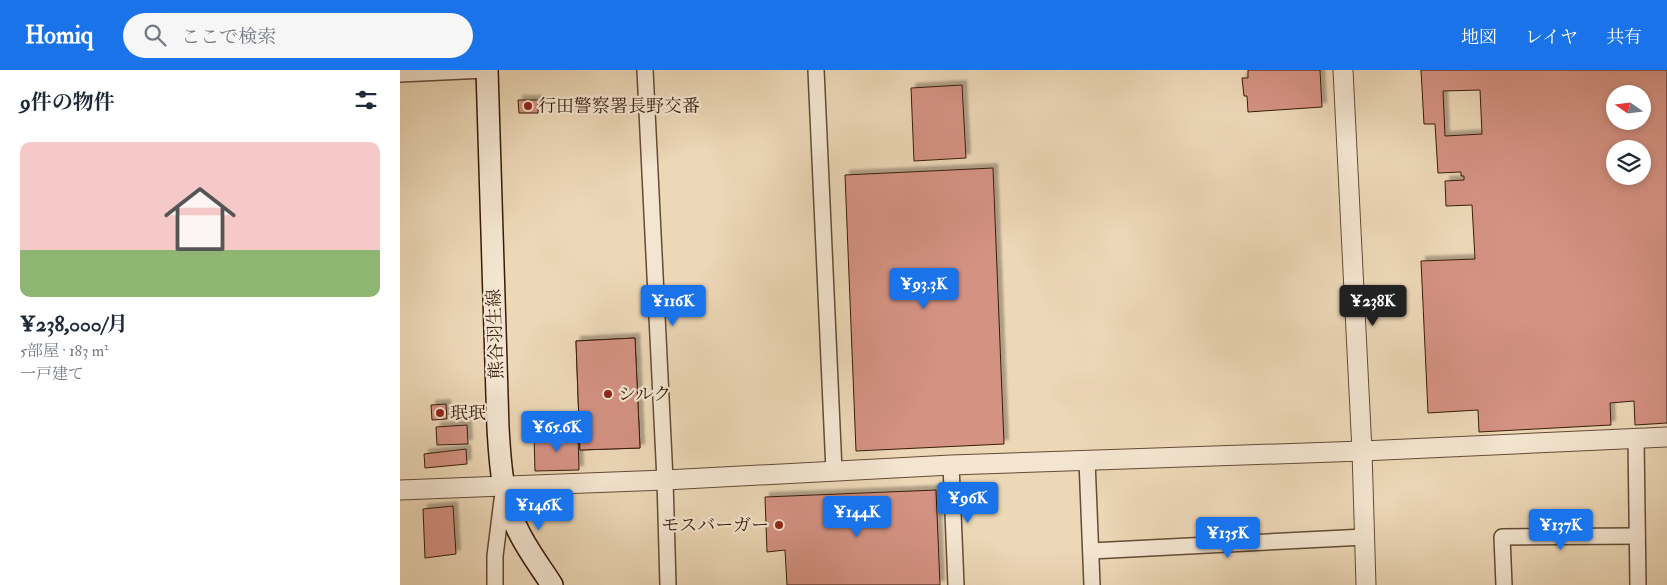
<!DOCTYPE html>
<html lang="ja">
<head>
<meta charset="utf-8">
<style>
	body { margin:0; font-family:"IM FELL Double Pica","Noto Serif JP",serif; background:#f6f6f7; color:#1f2937; height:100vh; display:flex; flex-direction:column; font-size:19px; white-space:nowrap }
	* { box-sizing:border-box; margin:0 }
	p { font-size:16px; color:#747a83 }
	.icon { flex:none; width:28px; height:28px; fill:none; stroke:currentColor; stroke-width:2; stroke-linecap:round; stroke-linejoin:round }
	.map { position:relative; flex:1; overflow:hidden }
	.drawer { display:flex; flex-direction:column; background:#fff; width:400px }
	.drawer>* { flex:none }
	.needle { width:32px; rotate:284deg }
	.tools { position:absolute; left:1206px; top:15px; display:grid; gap:10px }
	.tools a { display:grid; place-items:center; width:45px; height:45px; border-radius:50%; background:#fff; box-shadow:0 2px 8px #0003; font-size:25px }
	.price { position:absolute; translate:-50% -42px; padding:0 11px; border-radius:5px; background:#1a73e8; color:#fff; font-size:16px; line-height:32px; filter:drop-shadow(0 1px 2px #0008) }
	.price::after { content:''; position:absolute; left:50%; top:30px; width:15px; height:11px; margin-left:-8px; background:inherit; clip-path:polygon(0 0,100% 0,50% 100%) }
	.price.active { background:#222; color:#fff }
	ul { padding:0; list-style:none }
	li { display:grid; align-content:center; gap:10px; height:265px; padding:0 20px }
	li span { display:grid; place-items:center; height:155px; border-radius:10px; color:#555 }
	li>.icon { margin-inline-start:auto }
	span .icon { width:90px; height:90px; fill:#fffc; stroke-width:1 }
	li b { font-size:21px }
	h2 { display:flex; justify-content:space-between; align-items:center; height:60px; padding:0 20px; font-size:21px }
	header { display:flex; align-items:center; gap:30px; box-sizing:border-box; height:70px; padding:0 25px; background:#1a73e8; color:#fff }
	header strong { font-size:24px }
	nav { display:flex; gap:28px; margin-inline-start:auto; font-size:18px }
	.search { width:350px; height:45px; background:#f6f6f7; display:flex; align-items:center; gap:12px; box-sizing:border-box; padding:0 18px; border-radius:28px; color:#747a83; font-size:19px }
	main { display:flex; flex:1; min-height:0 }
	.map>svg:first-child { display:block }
	.building { fill:#d49282; stroke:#381d0a; fill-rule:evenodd; filter:url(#shadow) }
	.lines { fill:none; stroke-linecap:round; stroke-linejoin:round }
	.minor-casing { stroke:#654c35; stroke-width:18 }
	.tertiary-casing { stroke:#654c35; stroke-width:21 }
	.secondary-casing { stroke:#381d0a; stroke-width:24 }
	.minor { stroke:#f3e5d0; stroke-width:15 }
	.tertiary { stroke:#f3e5d0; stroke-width:19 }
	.secondary { stroke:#f3e5d0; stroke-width:21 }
	.poi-dot { fill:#8f2418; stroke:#f3e5d0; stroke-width:2 }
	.labels { text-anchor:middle; stroke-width:4.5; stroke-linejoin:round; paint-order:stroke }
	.poi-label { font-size:18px; fill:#381d0a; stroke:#f3e5d0; text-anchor:start }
	.street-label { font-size:18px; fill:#381d0a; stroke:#f3e5d0 }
</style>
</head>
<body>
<header>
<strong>Homiq</strong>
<div class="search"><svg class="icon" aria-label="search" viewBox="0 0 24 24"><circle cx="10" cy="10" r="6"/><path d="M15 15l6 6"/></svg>ここで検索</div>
<nav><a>地図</a><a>レイヤ</a><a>共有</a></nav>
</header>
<main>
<section class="drawer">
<h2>9件の物件<svg class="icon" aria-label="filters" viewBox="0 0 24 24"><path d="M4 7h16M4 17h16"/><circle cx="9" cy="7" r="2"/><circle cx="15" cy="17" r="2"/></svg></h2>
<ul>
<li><span style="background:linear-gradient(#f6c9c9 70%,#8fb573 0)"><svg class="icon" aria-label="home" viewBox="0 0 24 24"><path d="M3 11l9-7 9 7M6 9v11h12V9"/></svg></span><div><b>¥238,000/月</b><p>5部屋 · 183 m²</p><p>一戸建て</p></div></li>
</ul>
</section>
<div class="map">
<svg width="1267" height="515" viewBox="0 0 1267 515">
	<defs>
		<filter id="shadow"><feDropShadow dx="4.5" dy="-4.5" stdDeviation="1" flood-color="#0004"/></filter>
	</defs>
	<rect width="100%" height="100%" fill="#ecd7b6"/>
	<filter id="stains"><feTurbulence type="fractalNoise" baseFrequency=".004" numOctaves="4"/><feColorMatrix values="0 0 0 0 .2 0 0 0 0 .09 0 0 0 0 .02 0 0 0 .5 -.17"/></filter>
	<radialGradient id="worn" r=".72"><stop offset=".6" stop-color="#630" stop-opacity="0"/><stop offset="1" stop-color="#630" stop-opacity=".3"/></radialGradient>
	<g class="building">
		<polygon points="848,0 920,0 922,37 848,42 847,26 844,26 842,8 848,8"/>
		<path d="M1021 0H1267V353L1235 355 1234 331 1210 333 1211 355 1079 362 1078 340 1028 343 1021 191 1075 189 1072 135 1046 136 1045 111 1064 110V106H1061V102L1038 103 1035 54H1024ZM1080 20 1082 64 1045 66 1043 21ZM1215 24H1242V51H1215ZM1215 79H1242V106H1215Z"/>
		<polygon points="562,15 566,88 514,91 511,18"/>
		<polygon points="118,30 138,30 138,43 119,43"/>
		<polygon points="593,98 604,374 456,381 445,105"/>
		<polygon points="235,268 240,378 180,380 176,271"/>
		<polygon points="235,268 240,378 180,380 176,271"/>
		<polygon points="46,334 47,349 32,350 31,335"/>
		<polygon points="67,355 68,374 37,375 36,357"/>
		<polygon points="178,364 179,400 135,401 134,366"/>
		<polygon points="66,379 67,394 25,398 24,384"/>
		<polygon points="536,420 540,515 387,515 385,480 367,482 365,427"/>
		<polygon points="53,436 56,484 25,488 23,439"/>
	</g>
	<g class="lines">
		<g class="minor-casing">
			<g id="minor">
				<polyline points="245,0 265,410 268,515"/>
				<polyline points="416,0 434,401"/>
				<polyline points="0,4 85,0"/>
				<polyline points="1236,368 1238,515"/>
				<polyline points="687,390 692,515"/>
				<polyline points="551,395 556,515"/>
				<polyline points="691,481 965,467"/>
				<polyline points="95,515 95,486 103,422"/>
				<polyline points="1104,515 1102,467 1237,466"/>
			</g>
		</g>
		<g class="tertiary-casing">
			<g id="tertiary">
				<polyline points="943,0 962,381 966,515"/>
				<polyline points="0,420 265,410 551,395 962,381 1267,367"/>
			</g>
		</g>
		<g class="secondary-casing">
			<path id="secondary" d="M87 0 98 358C100 392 102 425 116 456 125 477 140 496 152 515"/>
		</g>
		<use href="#minor" class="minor"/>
		<use href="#tertiary" class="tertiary"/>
		<use href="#secondary" class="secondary"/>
	</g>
	<g class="poi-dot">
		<circle cx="128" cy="36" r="5"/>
		<circle cx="208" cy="324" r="5"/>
		<circle cx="40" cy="343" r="5"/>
		<circle cx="379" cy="455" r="5"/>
	</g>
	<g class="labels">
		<g class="poi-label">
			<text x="138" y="42">行田警察署長野交番</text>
			<text x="218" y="330">シルク</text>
			<text x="50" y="349">珉珉</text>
			<text x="369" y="461" text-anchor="end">モスバーガー</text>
		</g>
		<g class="street-label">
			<text transform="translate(95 264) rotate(-92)" y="6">熊谷羽生線</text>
		</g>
	</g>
	<rect width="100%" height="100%" filter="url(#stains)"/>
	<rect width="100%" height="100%" fill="url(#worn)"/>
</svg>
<div class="tools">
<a><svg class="needle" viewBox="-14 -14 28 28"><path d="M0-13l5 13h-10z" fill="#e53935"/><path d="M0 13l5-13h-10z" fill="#747a83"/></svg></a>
<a><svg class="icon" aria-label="layers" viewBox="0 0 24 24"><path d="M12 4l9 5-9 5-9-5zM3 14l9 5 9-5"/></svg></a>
</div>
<b class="price" style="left:524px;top:240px">¥93.3K</b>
<b class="price" style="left:273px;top:257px">¥116K</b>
<b class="price active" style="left:973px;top:257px">¥238K</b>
<b class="price" style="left:157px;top:383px">¥65.6K</b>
<b class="price" style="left:568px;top:454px">¥96K</b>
<b class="price" style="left:139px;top:461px">¥146K</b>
<b class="price" style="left:457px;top:468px">¥144K</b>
<b class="price" style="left:1161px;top:481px">¥137K</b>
<b class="price" style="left:828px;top:489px">¥135K</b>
</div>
</main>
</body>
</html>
